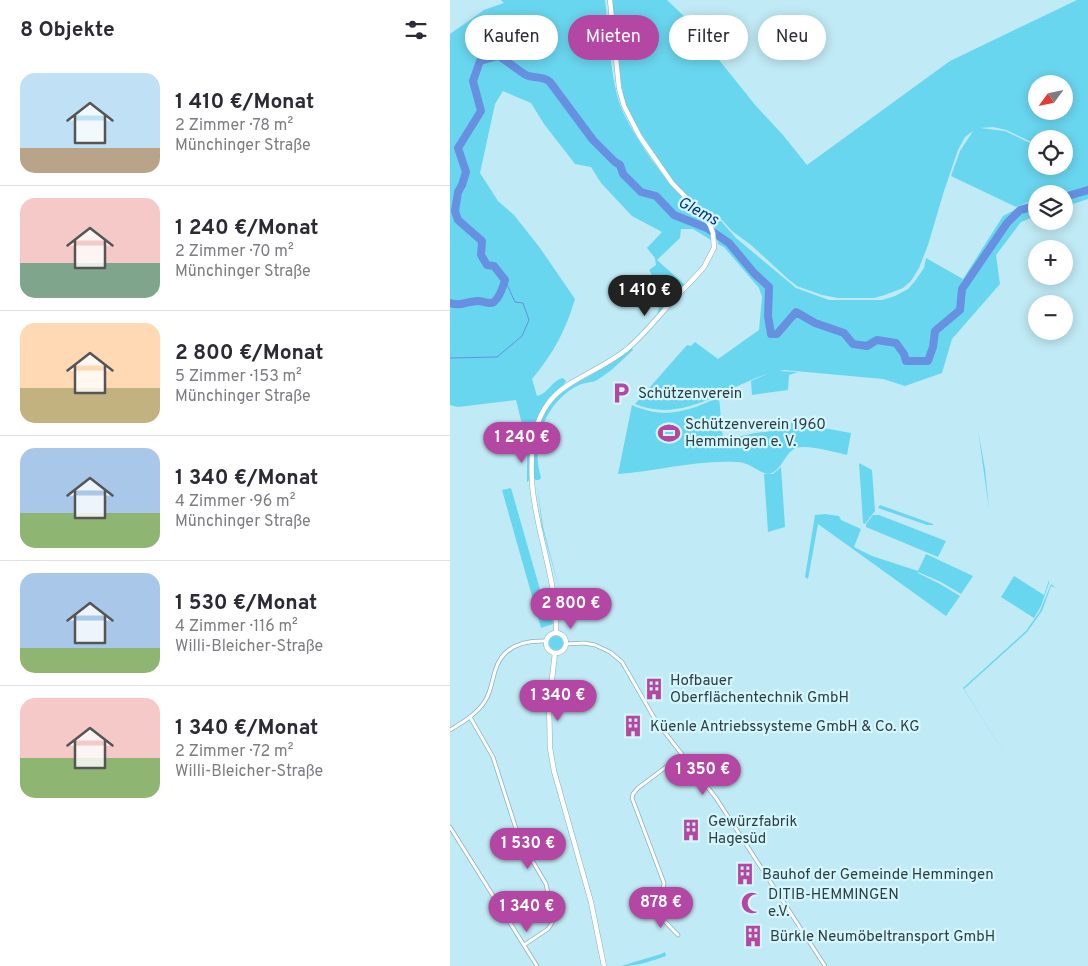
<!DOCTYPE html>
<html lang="de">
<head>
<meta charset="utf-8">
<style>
	body { margin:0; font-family:Overpass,sans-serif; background:#f7f7f7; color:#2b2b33; height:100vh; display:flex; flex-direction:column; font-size:19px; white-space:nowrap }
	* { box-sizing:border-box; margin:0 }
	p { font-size:16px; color:#7c7c81 }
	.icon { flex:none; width:28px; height:28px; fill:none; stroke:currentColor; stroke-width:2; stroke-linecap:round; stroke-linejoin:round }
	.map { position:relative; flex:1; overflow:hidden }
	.details { display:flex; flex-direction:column; background:#fff; width:450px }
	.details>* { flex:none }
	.hud { position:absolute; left:15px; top:15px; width:475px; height:45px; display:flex; gap:10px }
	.needle { width:32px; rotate:237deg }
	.fabs { position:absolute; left:578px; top:75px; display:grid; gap:10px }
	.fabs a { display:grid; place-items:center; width:45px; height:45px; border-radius:50%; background:#fff; box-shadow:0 2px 12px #0003; font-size:25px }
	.price { position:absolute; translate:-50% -42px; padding:0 11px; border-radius:18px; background:#b446a4; color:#fff; font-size:16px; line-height:32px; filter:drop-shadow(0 1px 2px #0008) }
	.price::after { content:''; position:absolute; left:50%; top:30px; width:15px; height:11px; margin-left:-8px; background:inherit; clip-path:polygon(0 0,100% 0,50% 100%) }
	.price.current { background:#222; color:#fff }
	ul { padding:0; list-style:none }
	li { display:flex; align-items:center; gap:15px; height:125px; padding:0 20px }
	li+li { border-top:1px solid #e1e1e2 }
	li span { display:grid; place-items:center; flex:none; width:140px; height:100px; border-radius:15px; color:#555 }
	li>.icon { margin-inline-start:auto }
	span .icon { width:60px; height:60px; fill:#fffc; stroke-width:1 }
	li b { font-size:21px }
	h2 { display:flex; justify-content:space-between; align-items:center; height:60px; padding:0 20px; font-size:21px }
	.chip { padding:0 18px; border-radius:22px; background:#fff; box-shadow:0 2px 12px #0003; font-size:18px; line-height:45px }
	.chip.current { background:#b446a4; color:#fff }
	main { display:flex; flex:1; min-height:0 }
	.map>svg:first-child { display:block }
	.green { fill:#69d6ef; fill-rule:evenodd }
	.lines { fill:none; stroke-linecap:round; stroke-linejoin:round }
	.stream { stroke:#6790e1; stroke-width:1 }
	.river { stroke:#6790e1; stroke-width:8 }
	.minor-casing { stroke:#89b1bc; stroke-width:4.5 }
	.tertiary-casing { stroke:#89b1bc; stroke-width:5.5 }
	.minor { stroke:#fff; stroke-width:3 }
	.tertiary { stroke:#fff; stroke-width:4.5 }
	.labels { text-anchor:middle; stroke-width:4.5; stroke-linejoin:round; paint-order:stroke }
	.poi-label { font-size:15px; fill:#2d3e42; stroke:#d4f6fe; text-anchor:start }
	.water-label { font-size:16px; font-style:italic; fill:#06308c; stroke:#d4f6fe }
</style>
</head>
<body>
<main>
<section class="details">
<h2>8 Objekte<svg class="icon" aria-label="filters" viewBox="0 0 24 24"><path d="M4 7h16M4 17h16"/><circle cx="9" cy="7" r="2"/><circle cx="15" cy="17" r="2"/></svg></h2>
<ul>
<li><span style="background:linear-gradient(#bfe0f5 75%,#b9a48a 0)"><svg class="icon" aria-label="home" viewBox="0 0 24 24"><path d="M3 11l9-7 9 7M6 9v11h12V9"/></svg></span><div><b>1 410 €/Monat</b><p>2 Zimmer · 78 m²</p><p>Münchinger Straße</p></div></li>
<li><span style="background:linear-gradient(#f6c9c9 65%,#7fa58c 0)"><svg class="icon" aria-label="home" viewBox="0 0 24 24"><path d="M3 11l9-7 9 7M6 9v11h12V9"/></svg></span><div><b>1 240 €/Monat</b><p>2 Zimmer · 70 m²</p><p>Münchinger Straße</p></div></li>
<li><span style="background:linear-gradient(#ffd9b3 65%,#c2b280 0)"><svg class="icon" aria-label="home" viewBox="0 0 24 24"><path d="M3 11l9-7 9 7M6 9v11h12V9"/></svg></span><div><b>2 800 €/Monat</b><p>5 Zimmer · 153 m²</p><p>Münchinger Straße</p></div></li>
<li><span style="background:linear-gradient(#a9c7e8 65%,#8fb573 0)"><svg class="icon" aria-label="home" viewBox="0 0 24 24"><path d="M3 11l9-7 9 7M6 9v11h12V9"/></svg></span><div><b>1 340 €/Monat</b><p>4 Zimmer · 96 m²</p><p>Münchinger Straße</p></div></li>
<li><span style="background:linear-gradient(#a9c7e8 75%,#8fb573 0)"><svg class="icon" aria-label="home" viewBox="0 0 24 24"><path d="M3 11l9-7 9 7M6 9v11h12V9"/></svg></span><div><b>1 530 €/Monat</b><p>4 Zimmer · 116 m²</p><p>Willi-Bleicher-Straße</p></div></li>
<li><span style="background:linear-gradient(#f6c9c9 60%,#8fb573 0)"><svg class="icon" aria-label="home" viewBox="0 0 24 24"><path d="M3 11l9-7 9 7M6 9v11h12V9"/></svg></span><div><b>1 340 €/Monat</b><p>2 Zimmer · 72 m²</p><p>Willi-Bleicher-Straße</p></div></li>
</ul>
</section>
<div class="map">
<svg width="638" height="966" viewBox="0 0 638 966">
	<rect width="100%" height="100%" fill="#c0eaf5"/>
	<g class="green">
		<path d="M51 0H155C159 32 160 89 175 116 187 140 203 162 219 183 233 202 258 215 261 240L243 229H231L230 238 207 260 235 285 207 316C213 293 211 290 199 270L206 265 205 258 197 248 212 232 182 216 151 183 141 167 125 164 94 124 81 103 53 91 45 104 30 173 48 201 64 215 90 248 125 299C116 330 103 354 82 379L87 396C99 393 102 380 113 378L116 381C112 389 102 393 97 401 80 424 80 451 80 479L77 482V444L66 400 8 407 0 405V34L34 10 54 3Z"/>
		<path d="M162 0H217L240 22 257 45 306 106 333 135 357 165 500 61 627 0H638V199L614 207V194H586V216L571 222 546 255 550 284 502 339 492 373 455 386 433 379 334 370 329 371 348 372 339 375 338 390 302 395 301 381 317 374C274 388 233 424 185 404L237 345 241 346 245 342 268 359 309 330 312 297 309 288 274 247 268 244 264 220 271 221 286 238 346 288 379 300H432L445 296 458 289 465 281 474 268 476 258 513 279 553 216 581 201 566 207 501 176 510 151 523 131 515 137 508 150 494 191 478 245 469 268 461 281 453 288 435 295 424 298H388L372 295 347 286 337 278 301 245 282 231 272 220 257 216 224 182 186 126 175 104 171 82ZM586 84H614V111H586ZM543 127 556 130 586 144V139H614V166H586V146L555 131 530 128Z"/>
		<path d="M182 348 183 350C172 360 161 372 147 380 142 383 135 382 129 385 100 399 85 432 88 462 88 468 90 472 91 478L89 480H86L84 478C84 467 83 455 85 443 92 397 114 391 150 370 161 364 172 356 182 348Z"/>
		<path d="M269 397 273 440 305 433 341 429V422L401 433 397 455C385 452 357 444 346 448 334 453 332 472 318 474 307 472 300 462 286 462 246 460 208 471 168 474L182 405C215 420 239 411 269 397Z"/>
		<polygon points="528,430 535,469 539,509"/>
		<polygon points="409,463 422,470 425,511 415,524 413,523"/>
		<polygon points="331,467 335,527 318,532 314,474 323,474"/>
		<polygon points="87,483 93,527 112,599 92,527"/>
		<polygon points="61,488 91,593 99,592 103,624 91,628 52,490"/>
		<polygon points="430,505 483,524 483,525 477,525 428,508"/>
		<polygon points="375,514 389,516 391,520 411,529 404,547 422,556 468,571 476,554 523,576 511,594 491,582 468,572 468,573 490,584 510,596 496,616 368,524 358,579 355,577 365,515"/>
		<polygon points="423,515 429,515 496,541 488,557 416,527 416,524"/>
		<polygon points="564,576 594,595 598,583 598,580 599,583 591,606 584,618 551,597"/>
		<polygon points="601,584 606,588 601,586 592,611 577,632 514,689 561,764 513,688 576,631 590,611"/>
		<circle cx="106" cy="643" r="7"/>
		<path d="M215 952 216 956C202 961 187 966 171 966L211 954Z"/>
	</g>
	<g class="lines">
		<polyline class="stream" points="0,358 47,357 72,336 79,320 73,303 65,302 55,280"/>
		<g class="river">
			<polyline points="614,197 638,190"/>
			<path d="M0 303C10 307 18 301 28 301 34 301 39 305 44 302 50 297 53 287 55 280L44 266 37 265 31 255 32 241 8 220 5 211 8 192 12 185 16 172 8 148 31 111 23 81 30 61 48 56C58 61 67 70 76 75 84 79 92 75 100 82L143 140 165 162 170 165 173 174 191 192 206 196 224 215 257 228 279 243 304 273 319 287 318 316 321 334H327L346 312 365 323 394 333 403 344 417 346 427 340 446 343 454 354 456 361H478L483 347 485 331 510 310 512 289 557 223 570 210 586 206"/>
		</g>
		<g class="minor-casing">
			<g id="minor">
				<polyline points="116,644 134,643 145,645 160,652 172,662 206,721 266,798 375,966"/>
				<polyline points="20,717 43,757 69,838 96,884 103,917 102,923 98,929 74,945"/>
				<path d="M0 730C13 722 27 714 35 701 41 692 42 681 45 671 52 647 73 640 96 641"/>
				<polyline points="0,827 87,966"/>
				<path d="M228 935C221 927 203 913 207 902 209 895 214 890 214 883L182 798 183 794 188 788 232 755"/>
			</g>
		</g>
		<g class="tertiary-casing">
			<g id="tertiary">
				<circle cx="106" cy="643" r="10"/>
				<path d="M106 633C108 582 86 534 82 483 80 446 83 407 118 385 137 373 158 364 176 350 194 335 208 317 223 300 233 289 244 279 254 267L264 248 263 233 260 225 254 216 222 183 190 137 174 106 169 88 160 0"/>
				<polyline points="105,653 99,704 100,748 104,771 141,902 154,966"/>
			</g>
		</g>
		<use href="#minor" class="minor"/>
		<use href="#tertiary" class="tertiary"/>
	</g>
	<defs>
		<g id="parking-bare" transform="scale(1.725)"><path d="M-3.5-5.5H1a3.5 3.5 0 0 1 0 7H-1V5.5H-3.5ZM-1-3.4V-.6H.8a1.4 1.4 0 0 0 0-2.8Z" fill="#b446a4" stroke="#d4f6fe" stroke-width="2.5" paint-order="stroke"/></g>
		<g id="stadium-bare" transform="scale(1.725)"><path d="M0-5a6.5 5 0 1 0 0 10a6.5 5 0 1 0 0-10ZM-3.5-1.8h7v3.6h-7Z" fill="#b446a4" stroke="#d4f6fe" stroke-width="2.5" paint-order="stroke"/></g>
		<g id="building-bare" transform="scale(1.725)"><path d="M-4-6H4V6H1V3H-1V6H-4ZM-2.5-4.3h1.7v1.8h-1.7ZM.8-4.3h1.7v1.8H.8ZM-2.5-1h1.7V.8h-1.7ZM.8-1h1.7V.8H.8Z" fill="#b446a4" stroke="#d4f6fe" stroke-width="2.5" paint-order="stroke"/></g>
		<g id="mosque-bare" transform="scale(1.725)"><path d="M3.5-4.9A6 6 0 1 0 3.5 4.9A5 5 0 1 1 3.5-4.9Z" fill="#b446a4" stroke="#d4f6fe" stroke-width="2.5" paint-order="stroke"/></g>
	</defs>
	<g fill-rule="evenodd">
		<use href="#parking-bare" x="171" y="393"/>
		<use href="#stadium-bare" x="219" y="433"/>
		<use href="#building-bare" x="204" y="689"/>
		<use href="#building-bare" x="183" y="726"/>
		<use href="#building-bare" x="241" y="830"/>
		<use href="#building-bare" x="295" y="874"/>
		<use href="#mosque-bare" x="302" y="903"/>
		<use href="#building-bare" x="303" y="936"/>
	</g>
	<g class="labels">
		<g class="poi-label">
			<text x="188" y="398">Schützenverein</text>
			<text x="235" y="429">Schützenverein 1960<tspan x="235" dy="17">Hemmingen e. V.</tspan></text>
			<text x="220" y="685">Hofbauer<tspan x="220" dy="17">Oberflächentechnik GmbH</tspan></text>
			<text x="200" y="731">Küenle Antriebssysteme GmbH &amp; Co. KG</text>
			<text x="258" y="826">Gewürzfabrik<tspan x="258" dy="17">Hagesüd</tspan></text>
			<text x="312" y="879">Bauhof der Gemeinde Hemmingen</text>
			<text x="318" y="899">DITIB-HEMMINGEN<tspan x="318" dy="17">e.V.</tspan></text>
			<text x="320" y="941">Bürkle Neumöbeltransport GmbH</text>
		</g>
		<g class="water-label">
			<text transform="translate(249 210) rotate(28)" y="6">Glems</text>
		</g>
	</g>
</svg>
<div class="fabs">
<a><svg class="needle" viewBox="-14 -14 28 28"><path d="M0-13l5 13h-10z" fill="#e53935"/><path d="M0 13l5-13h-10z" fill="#7c7c81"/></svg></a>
<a><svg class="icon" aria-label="locate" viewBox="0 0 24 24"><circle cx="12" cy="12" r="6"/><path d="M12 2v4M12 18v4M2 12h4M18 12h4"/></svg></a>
<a><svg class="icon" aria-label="layers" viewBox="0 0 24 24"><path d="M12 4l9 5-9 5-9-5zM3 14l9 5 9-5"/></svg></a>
<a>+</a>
<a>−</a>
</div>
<b class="price current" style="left:195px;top:317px">1 410 €</b>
<b class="price" style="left:72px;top:464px">1 240 €</b>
<b class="price" style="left:121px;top:630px">2 800 €</b>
<b class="price" style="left:108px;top:722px">1 340 €</b>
<b class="price" style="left:253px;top:796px">1 350 €</b>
<b class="price" style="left:78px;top:870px">1 530 €</b>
<b class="price" style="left:211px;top:929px">878 €</b>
<b class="price" style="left:77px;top:933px">1 340 €</b>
<div class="hud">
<a class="chip">Kaufen</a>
<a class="chip current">Mieten</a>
<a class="chip">Filter</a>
<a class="chip">Neu</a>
</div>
</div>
</main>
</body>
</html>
